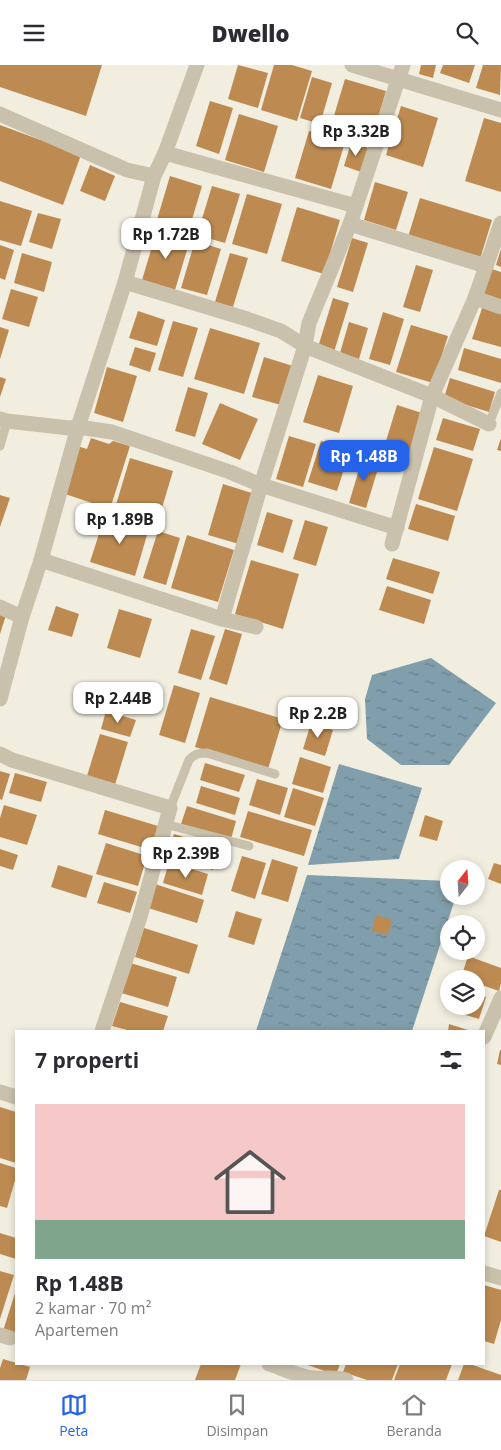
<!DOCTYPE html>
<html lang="id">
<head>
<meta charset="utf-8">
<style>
	body { margin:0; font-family:"Open Sans",sans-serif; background:#f2f2f3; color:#2b2b33; height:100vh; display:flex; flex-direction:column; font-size:19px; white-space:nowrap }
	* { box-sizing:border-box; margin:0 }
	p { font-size:16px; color:#7c7c81 }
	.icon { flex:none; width:28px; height:28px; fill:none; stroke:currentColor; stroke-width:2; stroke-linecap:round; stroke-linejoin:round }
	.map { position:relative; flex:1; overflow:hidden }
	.details { position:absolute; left:15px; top:965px; width:470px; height:335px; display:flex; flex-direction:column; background:#fff; border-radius:0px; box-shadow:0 2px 8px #0003 }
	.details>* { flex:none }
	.needle { width:32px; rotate:17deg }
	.controls { position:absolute; left:440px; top:795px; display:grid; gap:10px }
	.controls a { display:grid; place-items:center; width:45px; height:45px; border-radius:50%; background:#fff; box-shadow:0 2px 8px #0003; font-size:25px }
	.price { position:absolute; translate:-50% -42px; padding:0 11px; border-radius:10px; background:#fff; color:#222; font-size:16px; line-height:32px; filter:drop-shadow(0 1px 2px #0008) }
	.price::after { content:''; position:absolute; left:50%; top:30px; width:15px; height:11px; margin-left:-8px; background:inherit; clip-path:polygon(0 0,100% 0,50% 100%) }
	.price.selected { background:#2563eb; color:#fff }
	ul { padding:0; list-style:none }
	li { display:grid; align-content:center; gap:10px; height:265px; padding:0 20px }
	li span { display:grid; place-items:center; height:155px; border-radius:0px; color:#555 }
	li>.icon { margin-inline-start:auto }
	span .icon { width:90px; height:90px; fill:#fffc; stroke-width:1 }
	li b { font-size:21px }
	h2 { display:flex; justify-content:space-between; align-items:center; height:60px; padding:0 20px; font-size:21px }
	header { display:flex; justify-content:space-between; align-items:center; height:65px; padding:0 20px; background:#fff; font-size:22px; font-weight:800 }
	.menu { display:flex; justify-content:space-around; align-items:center; height:70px; border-top:1px solid #e1e1e2; background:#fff; font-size:14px; color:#7c7c81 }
	.menu a { display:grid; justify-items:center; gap:2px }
	.menu .selected { color:#2563eb }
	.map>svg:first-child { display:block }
	.water { fill:url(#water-ripples) }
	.building { fill:#bd8b52 }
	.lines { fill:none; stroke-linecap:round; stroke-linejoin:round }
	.lane { stroke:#c9c1ac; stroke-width:9 }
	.street { stroke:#c9c1ac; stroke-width:15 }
</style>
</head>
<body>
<header><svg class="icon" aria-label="menu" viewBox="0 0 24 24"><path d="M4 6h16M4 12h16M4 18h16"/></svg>Dwello<svg class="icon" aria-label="search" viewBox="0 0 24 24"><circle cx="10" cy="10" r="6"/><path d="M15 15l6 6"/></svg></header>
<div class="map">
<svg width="501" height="1315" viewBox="0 0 501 1315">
	<defs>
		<pattern id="water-ripples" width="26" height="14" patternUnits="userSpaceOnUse" patternTransform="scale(1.25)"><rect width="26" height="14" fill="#819eac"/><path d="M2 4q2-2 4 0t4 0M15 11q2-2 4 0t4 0" fill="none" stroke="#6a818c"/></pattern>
	</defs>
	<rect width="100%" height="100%" fill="#f1eee0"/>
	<g class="water">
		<polygon points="431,593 496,638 449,700 401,700 367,674 365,634 372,610"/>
		<polygon points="339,699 422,723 399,794 308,800"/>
		<polygon points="307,810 449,816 449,831 456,831 412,966 256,966"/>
	</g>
	<g class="building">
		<polygon points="0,0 102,0 86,51 0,22"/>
		<polygon points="238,0 268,8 258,43 228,34"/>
		<polygon points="274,0 292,0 312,6 297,56 261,45"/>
		<polygon points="421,0 436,0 433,13 419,9"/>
		<polygon points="443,0 475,0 469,18 440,8"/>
		<polygon points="483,0 501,0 500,30 476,23"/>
		<polygon points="312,12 332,18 320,59 300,53"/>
		<polygon points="345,14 386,26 371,76 330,64"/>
		<polygon points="210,36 233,43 219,89 196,81"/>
		<polygon points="401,41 438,53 423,102 386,90"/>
		<polygon points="239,49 278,61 264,107 225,95"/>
		<polygon points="484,53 501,58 501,127 465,116"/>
		<polygon points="0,60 81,90 63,140 0,116"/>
		<polygon points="309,66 345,77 331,124 295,113"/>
		<polygon points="351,78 368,83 361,107 344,101"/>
		<polygon points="90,100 115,111 105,136 80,126"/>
		<polygon points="170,111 202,121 188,168 156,158"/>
		<polygon points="375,117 408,127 396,165 364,155"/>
		<polygon points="212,121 240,129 225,178 197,170"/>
		<polygon points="247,129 282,139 267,189 232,179"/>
		<polygon points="420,133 492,155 480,194 408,172"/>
		<polygon points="0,136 32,146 21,181 0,175"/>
		<polygon points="297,142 340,155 324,209 281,196"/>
		<polygon points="38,148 61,154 52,184 29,177"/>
		<polygon points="157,165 190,175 175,225 142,215"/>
		<polygon points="352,173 368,178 353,227 337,222"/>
		<polygon points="195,176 221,184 207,230 181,223"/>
		<polygon points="0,180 14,185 5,215 0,213"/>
		<polygon points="501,184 501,202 496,200"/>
		<polygon points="22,188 52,197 44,227 14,218"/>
		<polygon points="230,188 248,193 233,242 215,237"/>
		<polygon points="416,200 433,205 420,247 403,242"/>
		<polygon points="492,204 501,207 501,236 483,231"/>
		<polygon points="11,224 38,232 29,262 2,254"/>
		<polygon points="333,233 349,238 334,287 318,282"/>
		<polygon points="483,240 501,246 501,282 472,274"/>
		<polygon points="138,246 165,255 157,281 129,273"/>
		<polygon points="383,247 404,254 390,300 369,294"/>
		<polygon points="173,256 198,263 183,312 158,305"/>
		<polygon points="349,257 368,263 359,294 340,288"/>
		<polygon points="411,260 448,271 433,318 396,307"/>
		<polygon points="0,262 9,265 0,294"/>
		<polygon points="210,263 260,278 244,329 194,314"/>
		<polygon points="135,282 156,288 150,307 129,300"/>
		<polygon points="464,283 501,294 501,318 458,305"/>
		<polygon points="264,292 293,301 281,340 252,332"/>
		<polygon points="107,302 137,311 123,357 94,348"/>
		<polygon points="318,310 353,321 339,368 303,357"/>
		<polygon points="0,312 6,314 0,332"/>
		<polygon points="450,313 495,327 489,347 444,333"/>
		<polygon points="188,322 208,328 195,372 175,366"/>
		<polygon points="220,338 258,354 240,395 202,379"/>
		<polygon points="397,340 422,348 408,394 383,386"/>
		<polygon points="443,353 480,364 473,386 436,375"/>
		<polygon points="289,371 316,379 303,422 276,414"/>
		<polygon points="91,373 109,379 113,376 130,381 110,444 62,428 77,381 87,384"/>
		<polygon points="501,373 501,386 497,385"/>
		<polygon points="321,376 350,385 337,426 308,417"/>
		<polygon points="434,382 473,394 457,446 418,434"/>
		<polygon points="363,391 380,397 366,443 349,438"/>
		<polygon points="130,393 173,406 158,456 115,443"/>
		<polygon points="223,419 255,429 239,479 208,470"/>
		<polygon points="0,430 10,433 0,462"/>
		<polygon points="416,439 455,451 448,476 408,464"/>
		<polygon points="267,447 293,455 283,488 257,480"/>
		<polygon points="105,450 149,463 135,511 90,497"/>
		<polygon points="305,455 328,462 316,501 293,494"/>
		<polygon points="158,466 180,473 166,520 143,513"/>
		<polygon points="187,470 234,485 218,537 171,523"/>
		<polygon points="393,493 440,507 433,529 386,514"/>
		<polygon points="251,495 299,509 283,564 235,549"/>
		<polygon points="387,521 431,535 424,559 379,545"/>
		<polygon points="56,541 79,549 72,572 48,565"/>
		<polygon points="119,544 152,554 140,593 107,583"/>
		<polygon points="0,548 6,550 0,569"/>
		<polygon points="191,564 215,571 201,615 178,608"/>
		<polygon points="225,564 242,569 227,620 209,614"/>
		<polygon points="174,620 200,628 185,678 159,670"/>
		<polygon points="210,632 283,654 268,704 195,682"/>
		<polygon points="106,646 136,655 130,672 101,664"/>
		<polygon points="311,658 333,665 325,691 303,684"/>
		<polygon points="100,669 128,677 114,723 86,714"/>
		<polygon points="300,692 331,702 323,728 292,719"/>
		<polygon points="205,698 245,710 239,727 200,715"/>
		<polygon points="0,706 10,709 2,735 0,734"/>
		<polygon points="15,708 47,717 41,737 9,728"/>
		<polygon points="257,714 288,723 280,750 249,740"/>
		<polygon points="201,721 240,733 235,750 196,738"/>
		<polygon points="293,723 324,733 315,761 284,752"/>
		<polygon points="4,740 37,750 27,780 0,772 0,753"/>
		<polygon points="187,741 236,756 231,774 181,759"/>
		<polygon points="105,745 158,761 151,785 98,769"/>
		<polygon points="248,746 312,765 304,791 240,772"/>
		<polygon points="425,750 443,756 437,776 419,771"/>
		<polygon points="174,769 220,783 213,805 167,791"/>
		<polygon points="106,778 147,791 138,821 96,809"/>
		<polygon points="0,784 18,790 13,805 0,801"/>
		<polygon points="242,791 266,798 255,834 231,826"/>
		<polygon points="272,794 298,802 288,837 261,829"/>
		<polygon points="169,797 208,809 202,830 163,818"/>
		<polygon points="494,798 501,800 501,819 488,814"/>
		<polygon points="58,800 93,811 86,833 51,822"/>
		<polygon points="104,817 137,827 130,848 97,838"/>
		<polygon points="155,819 204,835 197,858 148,843"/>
		<polygon points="236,846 262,854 254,880 228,872"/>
		<polygon points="376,850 392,855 388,870 372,866"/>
		<polygon points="144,863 198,880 189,909 135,892"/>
		<polygon points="468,891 501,903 501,918 499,926 476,918 476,914 461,913"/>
		<polygon points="127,897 177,912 168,942 118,927"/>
		<polygon points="476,930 486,932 479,954 449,945 450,941 476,941"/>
		<polygon points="120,937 168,951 163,966 131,966 112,961"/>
		<polygon points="449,959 471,966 448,966"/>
		<polygon points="500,985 501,985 501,1000 497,999"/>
		<polygon points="0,1042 16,1047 16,1098 0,1093"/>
		<polygon points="0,1098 16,1103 16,1112 7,1143 0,1141"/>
		<polygon points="499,1125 501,1125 501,1177 484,1171"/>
		<polygon points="0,1168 16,1173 16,1194 0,1189"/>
		<polygon points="0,1206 14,1210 0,1254"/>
		<polygon points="484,1220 501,1225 501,1255 494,1279 484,1276"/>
		<polygon points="16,1225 16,1269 3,1266"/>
		<polygon points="3,1294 30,1302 26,1315 0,1315 0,1303"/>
		<polygon points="201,1299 241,1299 235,1315 195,1315"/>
		<polygon points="305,1299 340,1299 336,1310"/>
		<polygon points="346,1299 398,1299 392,1315 367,1315 343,1307"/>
		<polygon points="400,1299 452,1299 446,1315 394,1315"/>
		<polygon points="464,1299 470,1299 501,1310 501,1315 458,1315"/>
	</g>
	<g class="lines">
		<g class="lane">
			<polyline points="489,359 501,328"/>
			<polyline points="0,381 7,356"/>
			<path d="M170 743 189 695C194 689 199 688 207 688L275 709"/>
			<polyline points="165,759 249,781"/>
		</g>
		<g class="street">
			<polyline points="352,0 501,45"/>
			<polyline points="0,49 127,105 154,111"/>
			<polyline points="165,88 197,0"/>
			<polyline points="350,159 486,201"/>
			<polyline points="125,217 247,254 281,266 305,281 432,331 489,359"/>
			<polyline points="475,233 501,242"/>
			<polyline points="0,354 7,356 69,363 78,362 112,367 230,407 261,420 397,463"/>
			<polyline points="392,479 432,331 475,233 501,158"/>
			<polyline points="41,495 78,362 125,217 154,111 165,88 356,141"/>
			<polyline points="0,542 22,552"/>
			<polyline points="222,554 261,420 305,281 309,258 350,159 403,0"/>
			<polyline points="0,634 22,552 41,495 222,554 256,562"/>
			<polyline points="0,689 12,695 170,743 140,852 102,966"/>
			<polyline points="484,972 501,933"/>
			<polyline points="0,1027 16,1032"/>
			<polyline points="484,1208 501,1213"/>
			<polyline points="0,1270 10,1273"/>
			<path d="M269 1299C281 1303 294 1309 307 1312 320 1315 332 1311 346 1315"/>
		</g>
	</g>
</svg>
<div class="controls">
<a><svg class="needle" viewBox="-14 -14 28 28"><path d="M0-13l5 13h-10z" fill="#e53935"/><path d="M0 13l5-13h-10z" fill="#7c7c81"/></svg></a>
<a><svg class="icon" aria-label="locate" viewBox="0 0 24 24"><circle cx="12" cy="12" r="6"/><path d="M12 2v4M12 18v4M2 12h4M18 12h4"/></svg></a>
<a><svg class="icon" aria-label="layers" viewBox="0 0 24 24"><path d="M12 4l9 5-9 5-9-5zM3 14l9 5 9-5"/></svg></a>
</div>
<b class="price" style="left:356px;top:92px">Rp 3.32B</b>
<b class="price" style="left:166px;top:195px">Rp 1.72B</b>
<b class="price selected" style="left:364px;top:417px">Rp 1.48B</b>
<b class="price" style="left:120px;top:480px">Rp 1.89B</b>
<b class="price" style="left:118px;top:659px">Rp 2.44B</b>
<b class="price" style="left:318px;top:674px">Rp 2.2B</b>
<b class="price" style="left:186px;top:814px">Rp 2.39B</b>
<section class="details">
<h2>7 properti<svg class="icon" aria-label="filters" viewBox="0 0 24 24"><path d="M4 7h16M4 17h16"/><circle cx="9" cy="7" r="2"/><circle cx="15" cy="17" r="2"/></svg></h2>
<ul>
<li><span style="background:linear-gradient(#f6c9c9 75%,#7fa58c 0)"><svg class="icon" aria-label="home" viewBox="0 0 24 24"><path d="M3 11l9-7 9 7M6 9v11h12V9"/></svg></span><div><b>Rp 1.48B</b><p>2 kamar · 70 m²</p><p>Apartemen</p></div></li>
</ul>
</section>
</div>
<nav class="menu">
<a class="selected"><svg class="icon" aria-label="map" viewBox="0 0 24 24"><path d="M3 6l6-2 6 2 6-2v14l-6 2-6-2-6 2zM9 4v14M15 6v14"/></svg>Peta</a>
<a><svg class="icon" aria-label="saved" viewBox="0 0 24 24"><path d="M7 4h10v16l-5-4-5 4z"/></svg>Disimpan</a>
<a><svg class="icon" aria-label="home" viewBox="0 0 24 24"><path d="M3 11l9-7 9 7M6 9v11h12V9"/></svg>Beranda</a>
</nav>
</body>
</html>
